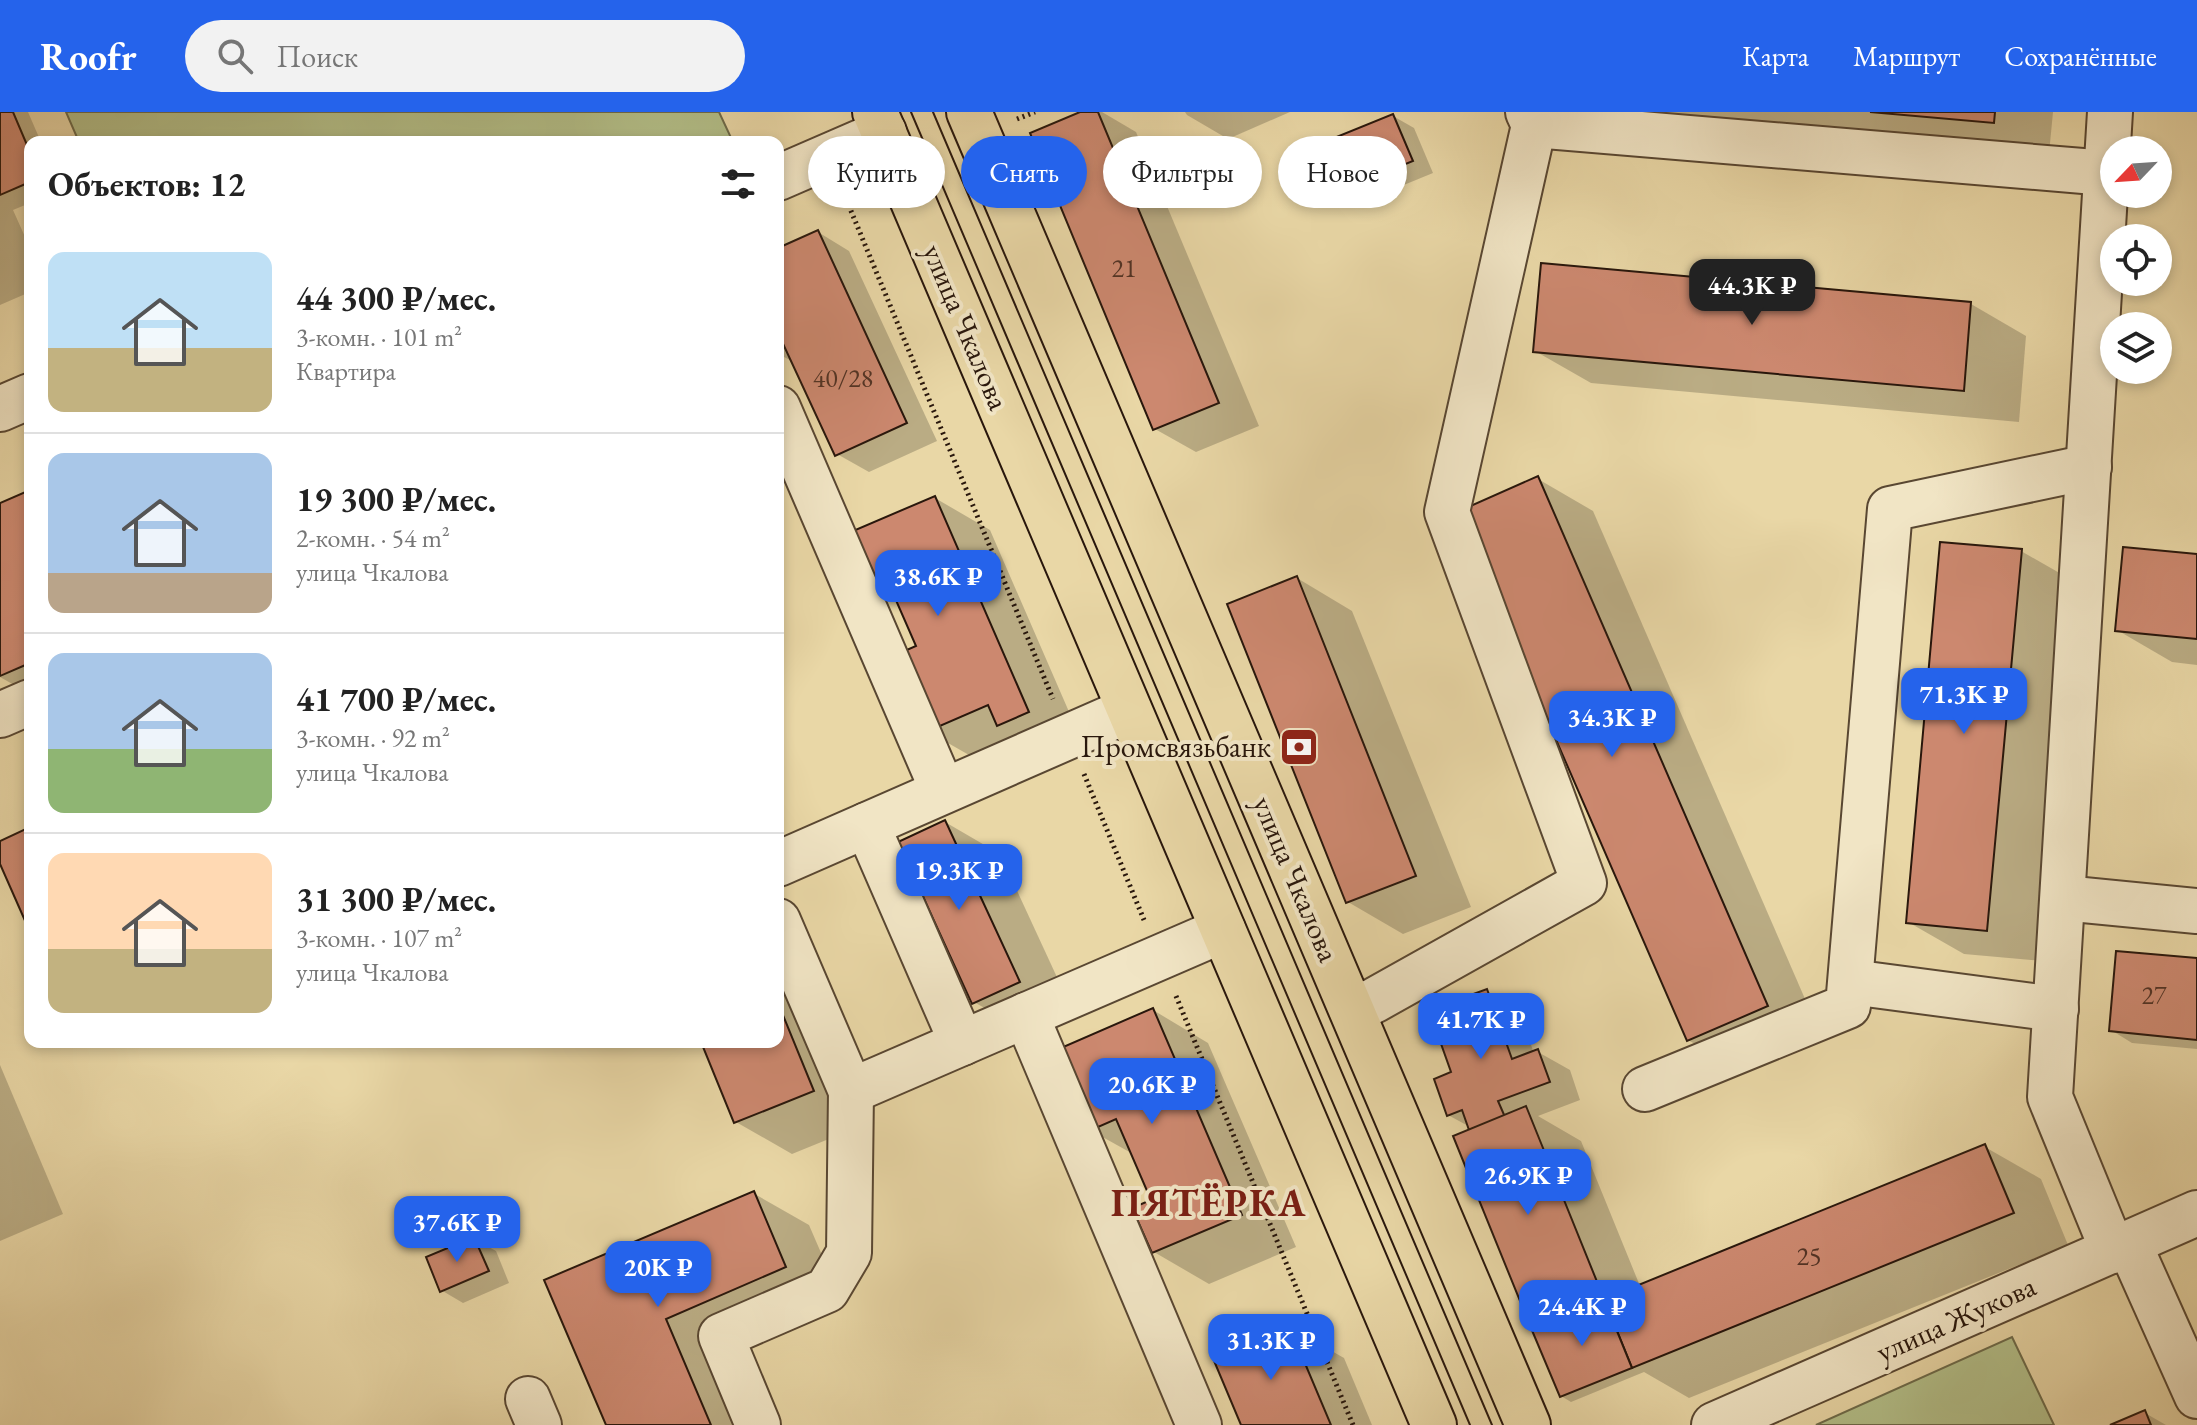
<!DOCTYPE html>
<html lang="ru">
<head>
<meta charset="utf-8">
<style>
	body { margin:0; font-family:"EB Garamond",serif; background:#f2f2f2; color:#222; height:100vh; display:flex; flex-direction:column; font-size:30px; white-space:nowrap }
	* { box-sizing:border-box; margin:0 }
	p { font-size:26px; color:#767676 }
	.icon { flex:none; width:44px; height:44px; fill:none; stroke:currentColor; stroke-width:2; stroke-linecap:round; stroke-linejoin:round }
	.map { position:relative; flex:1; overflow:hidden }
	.drawer { position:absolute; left:24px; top:24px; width:760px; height:912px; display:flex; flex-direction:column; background:#fff; border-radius:16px; box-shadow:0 4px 12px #0003 }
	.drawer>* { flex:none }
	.guide { position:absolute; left:808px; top:24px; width:760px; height:72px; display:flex; gap:16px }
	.needle { width:52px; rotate:245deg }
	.buttons { position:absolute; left:2100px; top:24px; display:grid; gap:16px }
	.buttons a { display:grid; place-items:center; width:72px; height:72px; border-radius:50%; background:#fff; box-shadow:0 4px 12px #0003; font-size:40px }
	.price { position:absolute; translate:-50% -68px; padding:0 18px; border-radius:16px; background:#2563eb; color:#fff; font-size:26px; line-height:52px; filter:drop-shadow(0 2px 4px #0008) }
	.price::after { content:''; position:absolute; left:50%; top:48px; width:24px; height:18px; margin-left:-12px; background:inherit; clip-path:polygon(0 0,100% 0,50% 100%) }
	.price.active { background:#222; color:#fff }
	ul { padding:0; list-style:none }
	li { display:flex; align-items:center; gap:24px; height:200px; padding:0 24px }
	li+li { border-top:2px solid #e0e0e0 }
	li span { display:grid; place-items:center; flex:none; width:224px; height:160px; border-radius:16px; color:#555 }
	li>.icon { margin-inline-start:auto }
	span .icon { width:96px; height:96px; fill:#fffc; stroke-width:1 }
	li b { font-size:34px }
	h2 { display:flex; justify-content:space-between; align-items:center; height:96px; padding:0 24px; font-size:34px }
	.chip { padding:0 28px; border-radius:36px; background:#fff; box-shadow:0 4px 12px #0003; font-size:28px; line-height:72px }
	.chip.active { background:#2563eb; color:#fff }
	header { display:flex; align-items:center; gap:48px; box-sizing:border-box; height:112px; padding:0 40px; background:#2563eb; color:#fff }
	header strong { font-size:38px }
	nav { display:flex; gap:44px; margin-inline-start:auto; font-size:28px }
	.search { width:560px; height:72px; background:#f2f2f2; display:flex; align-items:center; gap:20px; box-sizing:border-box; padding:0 28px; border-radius:44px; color:#767676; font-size:30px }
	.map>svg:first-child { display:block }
	.green { fill:#b3bf89; stroke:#6e6b4a; stroke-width:2 }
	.shadow { fill:#0003 }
	.building { fill:#cc886f; stroke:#29170c; stroke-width:2 }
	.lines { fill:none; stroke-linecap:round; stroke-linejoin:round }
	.minor-casing { stroke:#594732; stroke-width:48 }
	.major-casing { stroke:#29170c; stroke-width:48 }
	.path { stroke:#29170c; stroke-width:5; stroke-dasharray:2 4; stroke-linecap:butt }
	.minor { stroke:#f1e5c5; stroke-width:44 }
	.major { stroke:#e9d7a6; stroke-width:44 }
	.tram { stroke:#29170c; stroke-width:2 }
	.labels { text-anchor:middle; stroke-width:8; stroke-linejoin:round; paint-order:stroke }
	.number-label { font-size:26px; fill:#523325 }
	.street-label { font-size:30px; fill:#29170c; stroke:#f1e5c5 }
	.poi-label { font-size:30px; fill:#29170c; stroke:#f1e5c5; text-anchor:end }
	.district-label { font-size:38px; font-weight:bold; letter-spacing:2px; fill:#7a1f14; stroke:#f1e5c5 }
</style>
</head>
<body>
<header>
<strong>Roofr</strong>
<div class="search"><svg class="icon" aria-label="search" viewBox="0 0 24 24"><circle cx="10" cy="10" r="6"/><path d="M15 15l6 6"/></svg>Поиск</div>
<nav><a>Карта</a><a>Маршрут</a><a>Сохранённые</a></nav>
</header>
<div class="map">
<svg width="2197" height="1313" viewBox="0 0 2197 1313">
	<rect width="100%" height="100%" fill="#e9d7a6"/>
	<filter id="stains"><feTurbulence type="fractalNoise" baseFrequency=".0025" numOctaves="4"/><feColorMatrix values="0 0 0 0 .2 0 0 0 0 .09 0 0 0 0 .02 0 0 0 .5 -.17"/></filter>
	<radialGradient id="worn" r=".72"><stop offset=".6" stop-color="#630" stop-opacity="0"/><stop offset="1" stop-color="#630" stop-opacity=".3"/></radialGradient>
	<g class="green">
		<polygon points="66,0 719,0 733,30 79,30"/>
		<polygon points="2012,1225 2054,1313 1816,1313"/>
	</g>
	<g class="shadow">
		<polygon points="0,0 28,0 41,30 30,30 30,91 13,98 30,136 30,180 0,193"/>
		<polygon points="1085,0 1102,0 1136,20 1259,314 1196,340 1155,317"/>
		<polygon points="1185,0 1290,0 1228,27 1187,3"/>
		<polygon points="1615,0 2053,0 2049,42"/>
		<polygon points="1393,4 1414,16 1433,61 1372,86 1351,74"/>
		<polygon points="818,120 849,139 937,329 869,360 837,342 793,247 790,248 778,242 778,139"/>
		<polygon points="1543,153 1971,192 2026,224 2019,310 1591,271 1535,239"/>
		<polygon points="1538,367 1593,399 1822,926 1744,960 1688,928"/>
		<polygon points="30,380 30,582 0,565 0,393"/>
		<polygon points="935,386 990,418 1083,632 983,651 927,619 918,535 897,486 869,469"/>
		<polygon points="2021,439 2077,471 2043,849 1964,842 1908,810"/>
		<polygon points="2197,444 2197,553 2172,550 2117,518"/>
		<polygon points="1297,466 1352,499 1471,795 1403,822 1348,790"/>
		<polygon points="945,710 1000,742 1074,902 1030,922 974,890"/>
		<polygon points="778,818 868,1011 792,1042 736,1010 703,930 778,930"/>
		<polygon points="2197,848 2197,937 2132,931 2111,918"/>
		<polygon points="1486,880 1518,898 1534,941 1538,940 1570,958 1580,988 1538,1004 1581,1029 1640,1174 1985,1035 2041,1067 2068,1133 1689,1286 1644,1260 1571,1290 1561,1284 1470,1015 1448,1003 1454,962"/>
		<polygon points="1153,898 1208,931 1296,1135 1209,1172 1154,1140 1153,1089 1133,1042 1090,1018"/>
		<polygon points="0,953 63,1102 0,1129"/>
		<polygon points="753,1081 809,1113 841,1187 720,1239 752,1313 608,1313 547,1169"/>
		<polygon points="474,1127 496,1139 509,1171 463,1191 441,1178"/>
		<polygon points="1288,1214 1344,1246 1372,1313 1243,1313"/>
		<polygon points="2145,1301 2166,1313 2115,1313"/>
	</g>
	<g class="building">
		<polygon points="0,0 13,0 30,40 30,70 0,83"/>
		<polygon points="1080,0 1098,0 1219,291 1153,318 1030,21"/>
		<polygon points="1870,0 1995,0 1994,11"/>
		<polygon points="1393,2 1413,49 1349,75 1329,28"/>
		<polygon points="818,118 907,311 835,344 778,221 778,136"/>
		<polygon points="1541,151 1971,190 1964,279 1533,240"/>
		<polygon points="1538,364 1768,894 1687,929 1457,400"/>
		<polygon points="30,378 30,551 0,564 0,391"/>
		<polygon points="935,384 1029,600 997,614 988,593 926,620 893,544 916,534 885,463 867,471 846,422"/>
		<polygon points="1940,430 2022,437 1987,819 1906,811"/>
		<polygon points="2123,435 2197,442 2197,527 2115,519"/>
		<polygon points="1297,464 1416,764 1346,791 1227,492"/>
		<polygon points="945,708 1020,870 972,892 898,730"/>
		<polygon points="30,715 30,820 0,752 0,729"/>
		<polygon points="2116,839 2197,846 2197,928 2109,919"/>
		<polygon points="1487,877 1512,947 1538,937 1550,970 1498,989 1505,1005 1469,1018 1462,998 1447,1004 1434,967 1451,960 1429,898"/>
		<polygon points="778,891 814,979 734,1011 701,930 778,930"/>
		<polygon points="1153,896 1242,1103 1152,1141 1132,1096 1151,1088 1116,1007 1089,1019 1054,939"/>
		<polygon points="1526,994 1604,1187 1531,1216 1453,1024"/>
		<polygon points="1985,1032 2014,1101 1632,1256 1604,1187"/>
		<polygon points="754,1079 786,1155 666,1207 711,1313 606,1313 544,1168"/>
		<polygon points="474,1125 489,1159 440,1180 426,1145"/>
		<polygon points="1604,1187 1632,1256 1560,1285 1531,1216"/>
		<polygon points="1288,1211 1331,1313 1241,1313 1212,1244"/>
		<polygon points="2145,1298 2151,1313 2110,1313"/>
	</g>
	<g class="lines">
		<g class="minor-casing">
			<g id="minor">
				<polyline points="2110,0 2050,985 2113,1139"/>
				<polyline points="1534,13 2107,61"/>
				<polyline points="778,66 884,20"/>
				<polyline points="778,296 943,679"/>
				<polyline points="0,297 30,284"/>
				<polyline points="0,603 30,590"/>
				<polyline points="867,713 962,931"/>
				<polyline points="778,752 1129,598"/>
				<polyline points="2063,786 2197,799"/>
				<polyline points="778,809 851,979 1223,818"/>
				<polyline points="1851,870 2056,897"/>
				<polyline points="1353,899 1375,888 1584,771 1447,400 1534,13 1528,0"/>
				<polyline points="1026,903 1199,1313"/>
				<polyline points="1645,977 1848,894 1890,397 2089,355"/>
				<polyline points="2129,1132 2197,1284"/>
				<polyline points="528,1287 539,1313"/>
				<polyline points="758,1313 721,1224 827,1178 849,1141 851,979"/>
				<polyline points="1714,1313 2197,1101"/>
			</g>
		</g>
		<g class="major-casing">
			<g id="major">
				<polyline points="875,0 1434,1313"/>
				<polyline points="969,0 1528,1313"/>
			</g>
		</g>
		<g class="path">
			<polyline points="1017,7 1035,0"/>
			<polyline points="844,82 1053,587"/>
			<polyline points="1084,662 1144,808"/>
			<polyline points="1176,884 1353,1313"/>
		</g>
		<use href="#minor" class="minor"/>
		<use href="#major" class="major"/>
		<g class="tram">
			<polyline points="911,0 1470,1313"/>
			<polyline points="933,0 1492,1313"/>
		</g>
	</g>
	<defs>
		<g id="bank-square" transform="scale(2)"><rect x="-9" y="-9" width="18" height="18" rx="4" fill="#8f2418" stroke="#f1e5c5"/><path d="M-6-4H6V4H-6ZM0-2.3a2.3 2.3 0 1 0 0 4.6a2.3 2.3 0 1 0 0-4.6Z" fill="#fff"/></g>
	</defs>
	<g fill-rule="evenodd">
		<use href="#bank-square" x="1299" y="635"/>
	</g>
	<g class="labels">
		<g class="number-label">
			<text x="1124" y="165">21</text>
			<text x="843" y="275">40/28</text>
			<text x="2154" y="892">27</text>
			<text x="1809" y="1153">25</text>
		</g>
		<g class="street-label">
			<text transform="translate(966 215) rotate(67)" y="10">улица Чкалова</text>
			<text transform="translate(1296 767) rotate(67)" y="10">улица Чкалова</text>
			<text transform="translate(1956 1207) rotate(-24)" y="10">улица Жукова</text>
		</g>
		<g class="poi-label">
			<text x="1271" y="645">Промсвязьбанк</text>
		</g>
		<g class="district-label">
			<text x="1209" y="1104">ПЯТЁРКА</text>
		</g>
	</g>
	<rect width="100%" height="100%" filter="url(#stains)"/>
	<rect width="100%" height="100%" fill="url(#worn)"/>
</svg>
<div class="buttons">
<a><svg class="needle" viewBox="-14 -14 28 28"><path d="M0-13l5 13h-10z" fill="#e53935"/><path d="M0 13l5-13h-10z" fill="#767676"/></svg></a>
<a><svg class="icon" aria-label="locate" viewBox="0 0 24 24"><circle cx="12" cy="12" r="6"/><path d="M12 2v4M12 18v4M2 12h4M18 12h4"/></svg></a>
<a><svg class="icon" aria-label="layers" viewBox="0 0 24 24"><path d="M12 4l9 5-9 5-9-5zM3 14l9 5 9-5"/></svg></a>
</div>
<b class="price active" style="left:1752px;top:215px">44.3K ₽</b>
<b class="price" style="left:938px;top:506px">38.6K ₽</b>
<b class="price" style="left:1964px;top:624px">71.3K ₽</b>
<b class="price" style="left:1612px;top:647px">34.3K ₽</b>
<b class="price" style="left:959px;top:800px">19.3K ₽</b>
<b class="price" style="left:1481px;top:949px">41.7K ₽</b>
<b class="price" style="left:1152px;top:1014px">20.6K ₽</b>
<b class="price" style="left:1528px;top:1105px">26.9K ₽</b>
<b class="price" style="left:457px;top:1152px">37.6K ₽</b>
<b class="price" style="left:658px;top:1197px">20K ₽</b>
<b class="price" style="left:1582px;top:1236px">24.4K ₽</b>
<b class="price" style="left:1271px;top:1270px">31.3K ₽</b>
<div class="guide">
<a class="chip">Купить</a>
<a class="chip active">Снять</a>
<a class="chip">Фильтры</a>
<a class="chip">Новое</a>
</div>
<section class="drawer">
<h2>Объектов: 12<svg class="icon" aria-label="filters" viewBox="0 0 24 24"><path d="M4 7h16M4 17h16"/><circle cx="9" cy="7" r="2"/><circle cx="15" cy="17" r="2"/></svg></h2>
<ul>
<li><span style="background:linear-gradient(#bfe0f5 60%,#c2b280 0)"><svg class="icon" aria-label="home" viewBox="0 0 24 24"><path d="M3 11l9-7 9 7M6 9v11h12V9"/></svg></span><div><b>44 300 ₽/мес.</b><p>3-комн. · 101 m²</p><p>Квартира</p></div></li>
<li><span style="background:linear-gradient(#a9c7e8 75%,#b9a48a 0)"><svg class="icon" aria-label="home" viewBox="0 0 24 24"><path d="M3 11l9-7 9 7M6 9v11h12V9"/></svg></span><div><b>19 300 ₽/мес.</b><p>2-комн. · 54 m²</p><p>улица Чкалова</p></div></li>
<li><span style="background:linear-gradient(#a9c7e8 60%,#8fb573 0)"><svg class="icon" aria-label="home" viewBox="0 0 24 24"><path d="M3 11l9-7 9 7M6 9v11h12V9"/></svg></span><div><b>41 700 ₽/мес.</b><p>3-комн. · 92 m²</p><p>улица Чкалова</p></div></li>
<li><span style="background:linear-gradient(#ffd9b3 60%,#c2b280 0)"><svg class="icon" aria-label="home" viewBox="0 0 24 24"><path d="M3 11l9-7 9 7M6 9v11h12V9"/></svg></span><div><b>31 300 ₽/мес.</b><p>3-комн. · 107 m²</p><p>улица Чкалова</p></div></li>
</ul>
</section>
</div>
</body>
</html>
